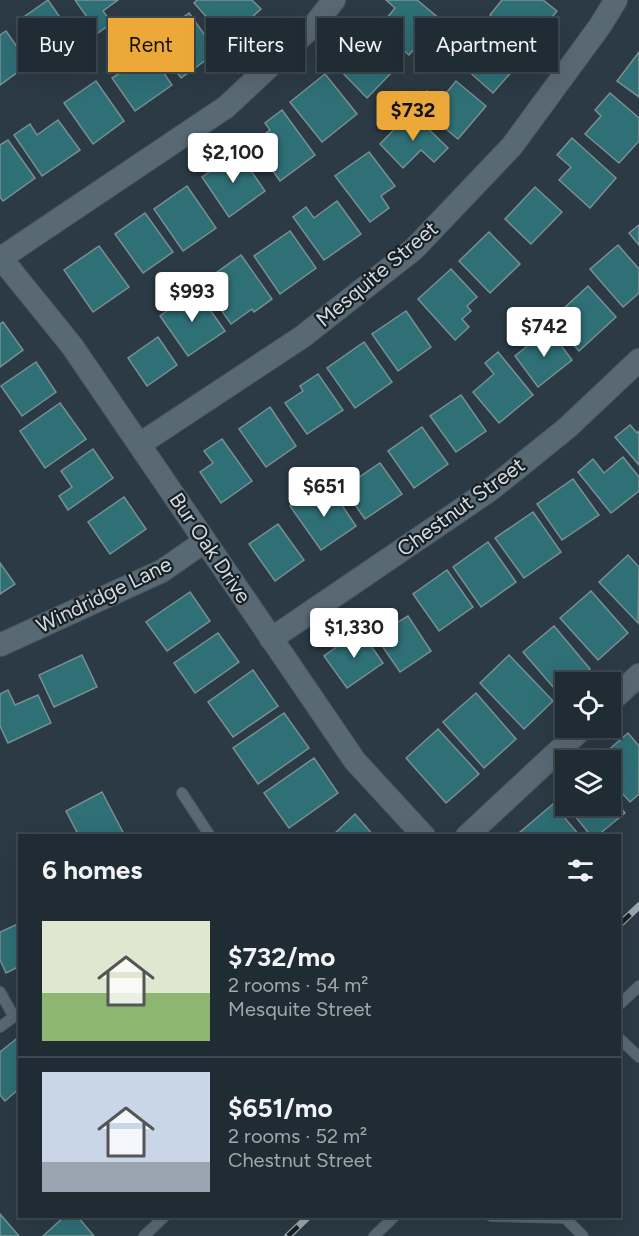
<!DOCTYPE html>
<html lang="en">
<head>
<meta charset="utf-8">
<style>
	body { margin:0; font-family:Figtree,sans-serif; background:#28343b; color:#f1f3f6; height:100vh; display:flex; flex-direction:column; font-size:22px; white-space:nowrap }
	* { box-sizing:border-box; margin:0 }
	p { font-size:20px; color:#a2a7ac }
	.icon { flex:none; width:33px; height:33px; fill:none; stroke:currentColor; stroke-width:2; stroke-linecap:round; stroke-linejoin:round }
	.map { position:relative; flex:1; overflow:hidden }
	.side { position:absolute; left:18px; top:834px; width:603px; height:384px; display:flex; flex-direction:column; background:#202c33; border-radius:0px; box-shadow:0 6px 24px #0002,0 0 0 2px #3d484e }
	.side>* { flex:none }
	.banner { position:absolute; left:18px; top:18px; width:603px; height:54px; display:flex; gap:12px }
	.fabs { position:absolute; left:555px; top:672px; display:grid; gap:12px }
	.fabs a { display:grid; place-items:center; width:66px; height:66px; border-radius:0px; background:#202c33; box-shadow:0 6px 24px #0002,0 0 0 2px #3d484e; font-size:30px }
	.price { position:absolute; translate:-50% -51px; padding:0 14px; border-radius:6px; background:#fff; color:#222; font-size:20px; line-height:39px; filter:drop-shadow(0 2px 3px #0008) }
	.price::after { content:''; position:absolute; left:50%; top:36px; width:18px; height:14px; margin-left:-9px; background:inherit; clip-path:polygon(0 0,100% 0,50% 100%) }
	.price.selected { background:#eca93a; color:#111 }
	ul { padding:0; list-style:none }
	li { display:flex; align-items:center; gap:18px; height:150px; padding:0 24px }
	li+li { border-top:2px solid #3d484e }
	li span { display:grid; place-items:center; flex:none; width:168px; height:120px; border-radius:0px; color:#555 }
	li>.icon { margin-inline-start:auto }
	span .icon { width:72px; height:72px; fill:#fffc; stroke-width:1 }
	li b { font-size:26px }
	h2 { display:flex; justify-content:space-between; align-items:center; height:72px; padding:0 24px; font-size:26px }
	.chip { padding:0 21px; border-radius:0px; background:#202c33; box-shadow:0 6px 24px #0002,0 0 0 2px #3d484e; font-size:21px; line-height:54px }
	.chip.selected { background:#eca93a; color:#111 }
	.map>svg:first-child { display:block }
	.building { fill:#2f6f76; stroke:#799093; stroke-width:1.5 }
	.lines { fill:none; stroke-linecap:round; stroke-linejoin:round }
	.service-casing { stroke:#4c5961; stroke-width:12 }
	.minor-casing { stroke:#4c5961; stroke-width:24 }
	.service { stroke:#596974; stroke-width:10 }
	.minor { stroke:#596974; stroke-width:22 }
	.rail-casing { stroke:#9ca7ae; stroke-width:7 }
	.rail { stroke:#192025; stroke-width:4.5; stroke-dasharray:14; stroke-linecap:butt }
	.labels { text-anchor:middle; stroke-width:4.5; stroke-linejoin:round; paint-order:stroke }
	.street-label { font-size:21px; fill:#d2dbe1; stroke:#192025 }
</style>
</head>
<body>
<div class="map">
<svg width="639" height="1236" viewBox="0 0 639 1236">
	<rect width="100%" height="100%" fill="#2b3a44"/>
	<g class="building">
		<polygon points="48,0 71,33 41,54 18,21"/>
		<polygon points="75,0 118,0 103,11 112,23 98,33"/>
		<polygon points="197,0 252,0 261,9 227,40 194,3"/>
		<polygon points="386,0 417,0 440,19 409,55 378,29 395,8"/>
		<polygon points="502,0 543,0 557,11 529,46 490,15"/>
		<polygon points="189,13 217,52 181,78 153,39"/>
		<polygon points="486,27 523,59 493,93 456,60"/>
		<polygon points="6,31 29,64 0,85 0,35"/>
		<polygon points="364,33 397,67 367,98 333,63"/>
		<polygon points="145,45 172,85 135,111 112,78 126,69 121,62"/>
		<polygon points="639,52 639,97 617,81"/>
		<polygon points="325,74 357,114 322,142 290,102"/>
		<polygon points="96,81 124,121 93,144 64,103"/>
		<polygon points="456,81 486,106 458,139 416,104 427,91 439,102"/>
		<polygon points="610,93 639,118 639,141 619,163 585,134 601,116 595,110"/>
		<polygon points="282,110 315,155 280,181 253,143 270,130 265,123"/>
		<polygon points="411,112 448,148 434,162 421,150 403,168 380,144"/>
		<polygon points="58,120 80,150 42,176 14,135 30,124 37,135"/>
		<polygon points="572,138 616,178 590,208 559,180 571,167 557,155"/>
		<polygon points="8,140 35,178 3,201 0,197 0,145"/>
		<polygon points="238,152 265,191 229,217 202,177"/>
		<polygon points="369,152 395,186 381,196 389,208 370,222 335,176"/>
		<polygon points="187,186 216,228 183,251 154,209"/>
		<polygon points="535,187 562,212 531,244 505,219"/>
		<polygon points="337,201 361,234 324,260 293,217 306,207 314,218"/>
		<polygon points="145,213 173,252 143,273 115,234"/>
		<polygon points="639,225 639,245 629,233"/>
		<polygon points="290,231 316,268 280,294 254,256"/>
		<polygon points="489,232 520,264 490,293 459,261"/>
		<polygon points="618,245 639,269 639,293 623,307 590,269"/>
		<polygon points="99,246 129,287 93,312 64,270"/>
		<polygon points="241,255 272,299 254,312 252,309 231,324 202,283"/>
		<polygon points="451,269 477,297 467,306 471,311 462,319 469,327 455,340 418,299"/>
		<polygon points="588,286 616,317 579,351 551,320"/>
		<polygon points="196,290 225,331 188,356 160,316"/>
		<polygon points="406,311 431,347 398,371 372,334"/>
		<polygon points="3,322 23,350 0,367 0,324"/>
		<polygon points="549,329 572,360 538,387 515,356"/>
		<polygon points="158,337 177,365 147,386 128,358"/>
		<polygon points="364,342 392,382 355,408 327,368"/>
		<polygon points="498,352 533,395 499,423 473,392 494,374 485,363"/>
		<polygon points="36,362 56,392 22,416 1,386"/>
		<polygon points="318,374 343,410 307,434 285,403 303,391 300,386"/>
		<polygon points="461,395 486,431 456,452 430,416"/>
		<polygon points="60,403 86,439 45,468 20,431"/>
		<polygon points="270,407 296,446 266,467 239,429"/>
		<polygon points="630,425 637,433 639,431 639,465 615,437"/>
		<polygon points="422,427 448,464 414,488 388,451"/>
		<polygon points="222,439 252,481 221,503 200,472 213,463 204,451"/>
		<polygon points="93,449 113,478 68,510 59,496 72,487 61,471"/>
		<polygon points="623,457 639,477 639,491 611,513 578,472 593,459 604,473"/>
		<polygon points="380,463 402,494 365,519 343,488"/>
		<polygon points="573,479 599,515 562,540 537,504"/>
		<polygon points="331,489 356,526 321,550 290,506 306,494 312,503"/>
		<polygon points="124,497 146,529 110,554 88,522"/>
		<polygon points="533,512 561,552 524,578 495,538"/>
		<polygon points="278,524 304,560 275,581 249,544"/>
		<polygon points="488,542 516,582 481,607 453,567"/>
		<polygon points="628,555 639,567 638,623 599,582"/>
		<polygon points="0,563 15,584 0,594"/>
		<polygon points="447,570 473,607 439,631 413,594"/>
		<polygon points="591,591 628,633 598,660 560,618"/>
		<polygon points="190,592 210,621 167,651 146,622"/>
		<polygon points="385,612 393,625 408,616 431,651 400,672 367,624"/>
		<polygon points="554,626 590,669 575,682 566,682 566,690 560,695 523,652"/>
		<polygon points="360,630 383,663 347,688 324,656"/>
		<polygon points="218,633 239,662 195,693 174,663"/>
		<polygon points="82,655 97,687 54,707 39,675"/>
		<polygon points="509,655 553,701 524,729 480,683"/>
		<polygon points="253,670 278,706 233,737 208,702"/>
		<polygon points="8,690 15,705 38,695 51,723 8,743 0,726 0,694"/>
		<polygon points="476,693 516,739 484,768 443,722"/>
		<polygon points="284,713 309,748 258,784 233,748"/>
		<polygon points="438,729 479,774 446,803 406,758"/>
		<polygon points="628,733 639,746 639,794 630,802 610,780 610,760 597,760"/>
		<polygon points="314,758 338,793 289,828 264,793"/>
		<polygon points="566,788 566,804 558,795"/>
		<polygon points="102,792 125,836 79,836 66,811"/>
		<polygon points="610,795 625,813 597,836 591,836 567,806 610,806"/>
		<polygon points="553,804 580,836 521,836 519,833"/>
		<polygon points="355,814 374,836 332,836"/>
		<polygon points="20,923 20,966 6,973 0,960 0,932"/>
		<polygon points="20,1036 20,1088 5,1101 0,1095 0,1052"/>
		<polygon points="0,1214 19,1236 0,1236"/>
		<polygon points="65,1216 77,1216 94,1236 43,1236"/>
	</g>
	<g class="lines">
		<g class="service-casing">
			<g id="service">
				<polyline points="182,793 210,836"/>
				<polyline points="0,992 14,1017"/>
				<polyline points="620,1004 639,986"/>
				<polyline points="0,1027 19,1013"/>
				<polyline points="620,1039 639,1057"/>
				<polyline points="491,1216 565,1218 583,1236"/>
				<polyline points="144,1236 165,1216"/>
				<polyline points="374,1236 395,1216"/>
			</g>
		</g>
		<g class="minor-casing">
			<g id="minor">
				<polyline points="0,257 72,346 355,761 424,836"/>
				<polyline points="1,258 226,107 316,23 334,0"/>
				<polyline points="140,444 302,337 414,249 512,146 600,26 616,0"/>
				<polyline points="271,639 490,490 567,428 639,360"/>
				<polyline points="0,645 162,571 205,541"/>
				<polyline points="610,702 639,675"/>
				<polyline points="467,836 583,728"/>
			</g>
		</g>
		<use href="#service" class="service"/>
		<use href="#minor" class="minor"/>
		<g class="rail-casing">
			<g id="rail">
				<polyline points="620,924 639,906"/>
				<polyline points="288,1236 309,1216"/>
			</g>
		</g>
		<use href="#rail" class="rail"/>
	</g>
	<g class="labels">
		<g class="street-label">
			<text transform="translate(377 274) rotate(-40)" y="7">Mesquite Street</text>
			<text transform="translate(461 507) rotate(-36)" y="7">Chestnut Street</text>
			<text transform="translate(210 548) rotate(56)" y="7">Bur Oak Drive</text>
			<text transform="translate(104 595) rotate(-26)" y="7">Windridge Lane</text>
		</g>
	</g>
</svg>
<div class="fabs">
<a><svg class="icon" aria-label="locate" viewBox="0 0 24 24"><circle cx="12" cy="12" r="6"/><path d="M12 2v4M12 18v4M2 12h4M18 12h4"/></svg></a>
<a><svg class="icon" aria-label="layers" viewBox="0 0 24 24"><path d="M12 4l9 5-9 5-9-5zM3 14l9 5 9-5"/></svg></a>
</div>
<b class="price selected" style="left:413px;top:142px">$732</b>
<b class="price" style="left:233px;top:184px">$2,100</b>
<b class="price" style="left:192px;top:323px">$993</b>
<b class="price" style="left:544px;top:358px">$742</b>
<b class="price" style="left:324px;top:518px">$651</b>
<b class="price" style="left:354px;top:659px">$1,330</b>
<div class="banner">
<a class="chip">Buy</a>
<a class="chip selected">Rent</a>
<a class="chip">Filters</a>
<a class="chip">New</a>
<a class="chip">Apartment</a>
</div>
<section class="side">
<h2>6 homes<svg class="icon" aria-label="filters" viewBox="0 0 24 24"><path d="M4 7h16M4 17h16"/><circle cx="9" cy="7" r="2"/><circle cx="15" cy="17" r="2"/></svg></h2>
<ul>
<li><span style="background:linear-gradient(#dfe7d0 60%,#8fb573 0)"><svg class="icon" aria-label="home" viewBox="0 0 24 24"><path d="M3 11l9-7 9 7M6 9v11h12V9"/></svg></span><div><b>$732/mo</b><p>2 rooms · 54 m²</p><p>Mesquite Street</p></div></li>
<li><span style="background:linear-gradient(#c9d6e8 75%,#9aa5b1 0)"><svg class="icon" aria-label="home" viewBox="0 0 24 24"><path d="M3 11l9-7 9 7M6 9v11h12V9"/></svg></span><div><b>$651/mo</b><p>2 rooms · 52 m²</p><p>Chestnut Street</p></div></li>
</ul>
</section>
</div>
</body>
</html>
